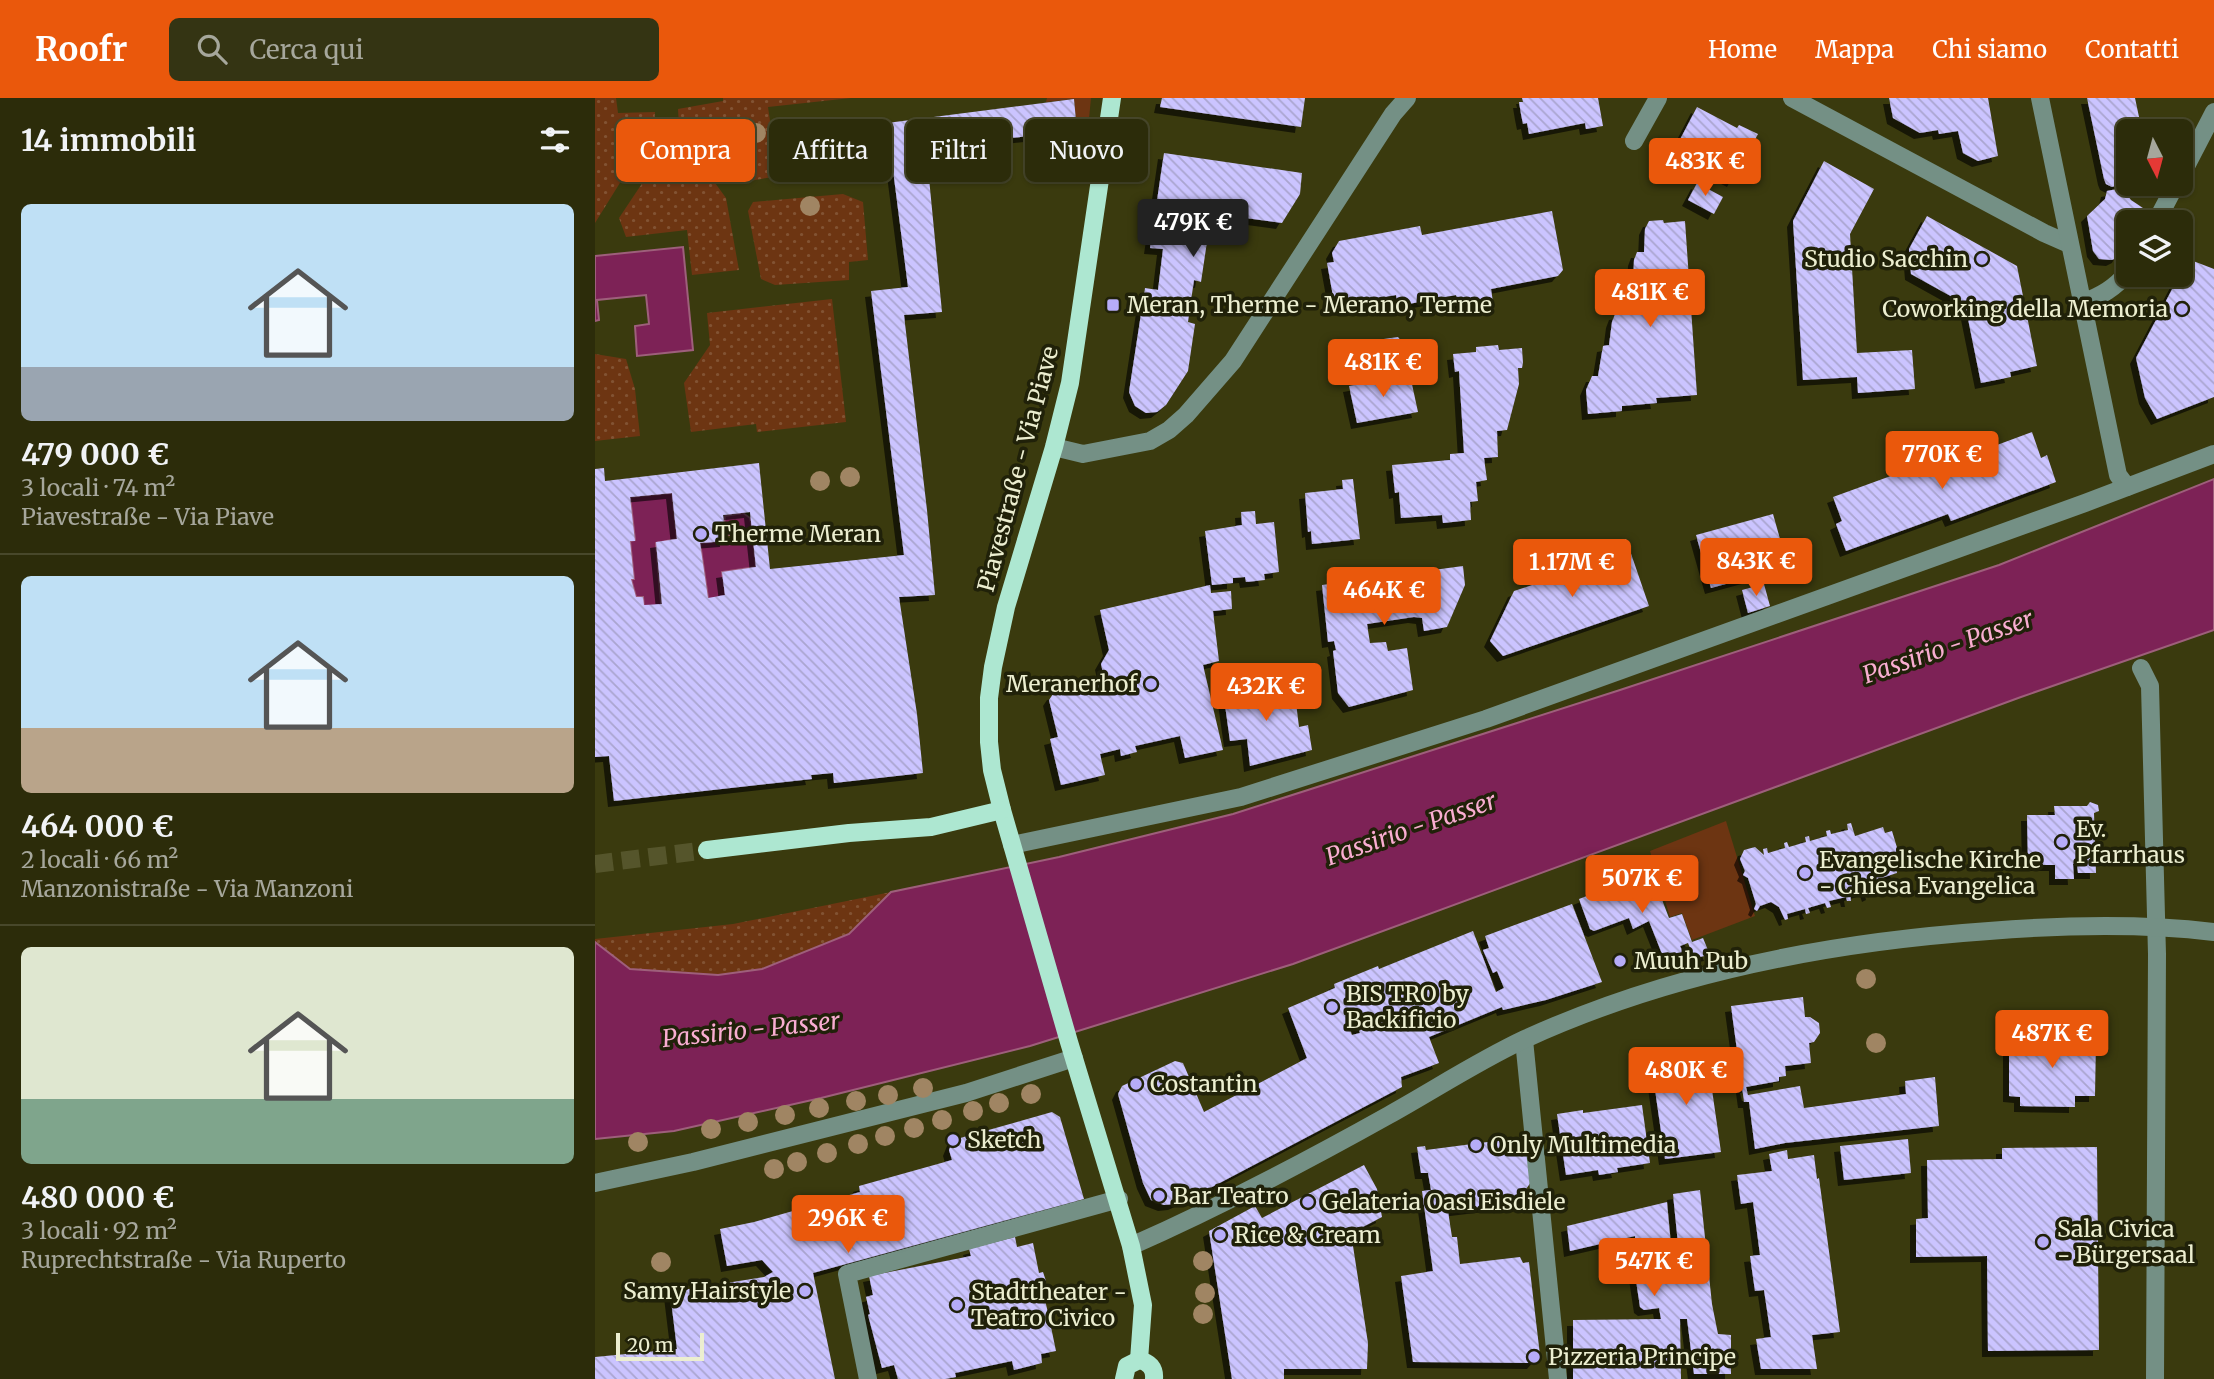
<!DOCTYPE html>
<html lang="it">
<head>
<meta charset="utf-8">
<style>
	body { margin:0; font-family:Merriweather,serif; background:#343413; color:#f1f3f6; height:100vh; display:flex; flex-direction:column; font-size:26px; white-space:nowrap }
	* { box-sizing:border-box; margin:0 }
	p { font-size:23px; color:#a6a79c }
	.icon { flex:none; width:38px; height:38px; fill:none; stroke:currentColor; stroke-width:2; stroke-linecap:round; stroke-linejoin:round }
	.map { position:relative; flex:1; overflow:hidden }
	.sheet { display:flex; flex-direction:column; background:#2c2c0a; width:595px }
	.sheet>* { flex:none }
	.hud { position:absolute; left:21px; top:21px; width:665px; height:63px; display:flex; gap:14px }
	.needle { width:46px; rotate:174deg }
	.controls { position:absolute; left:1521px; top:21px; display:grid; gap:14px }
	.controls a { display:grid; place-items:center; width:77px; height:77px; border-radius:10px; background:#2c2c0a; box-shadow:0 2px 5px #0004,0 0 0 2px #48482b; font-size:35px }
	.scale { position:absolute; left:21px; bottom:18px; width:88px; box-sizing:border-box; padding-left:7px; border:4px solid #eceed0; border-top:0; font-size:19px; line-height:24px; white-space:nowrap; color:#eceed0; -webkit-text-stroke:5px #202109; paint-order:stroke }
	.price { position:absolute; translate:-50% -60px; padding:0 16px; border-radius:7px; background:#ea580c; color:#fff; font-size:23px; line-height:46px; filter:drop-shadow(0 2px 4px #0008) }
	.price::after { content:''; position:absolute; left:50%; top:42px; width:21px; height:16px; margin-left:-10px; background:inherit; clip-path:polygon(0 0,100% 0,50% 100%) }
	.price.current { background:#222; color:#fff }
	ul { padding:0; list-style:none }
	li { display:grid; align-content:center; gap:14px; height:371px; padding:0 21px }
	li+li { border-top:2px solid #48482b }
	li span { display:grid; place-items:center; height:217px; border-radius:10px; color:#555 }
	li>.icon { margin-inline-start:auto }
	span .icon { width:126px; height:126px; fill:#fffc; stroke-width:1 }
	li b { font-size:30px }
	h2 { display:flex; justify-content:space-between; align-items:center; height:84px; padding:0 21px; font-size:30px }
	.pill { padding:0 24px; border-radius:10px; background:#2c2c0a; box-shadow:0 2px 5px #0004,0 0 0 2px #48482b; font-size:24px; line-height:63px }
	.pill.current { background:#ea580c; color:#fff }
	header { display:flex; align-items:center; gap:42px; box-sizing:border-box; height:98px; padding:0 35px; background:#ea580c; color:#fff }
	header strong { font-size:33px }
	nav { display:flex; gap:38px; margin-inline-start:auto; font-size:24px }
	.search { width:490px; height:63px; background:#343413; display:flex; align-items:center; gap:18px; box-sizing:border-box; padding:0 24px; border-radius:10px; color:#a6a79c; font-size:26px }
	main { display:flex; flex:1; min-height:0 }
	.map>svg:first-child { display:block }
	.grass { fill:url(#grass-dots) }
	.green { fill:#6d3512 }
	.water { fill:#7d2256; stroke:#9e5f7b; stroke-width:2 }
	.building { fill:url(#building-back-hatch); fill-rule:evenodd; filter:url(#shadow) }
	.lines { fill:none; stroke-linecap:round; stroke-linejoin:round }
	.major-tunnel { stroke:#55552b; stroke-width:18; stroke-dasharray:18 9; stroke-linecap:butt }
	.minor { stroke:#749085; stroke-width:18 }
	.major { stroke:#ade7d1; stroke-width:18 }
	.tree { fill:#a08563 }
	.poi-dot { fill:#b6acf8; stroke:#202109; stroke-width:2.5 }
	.labels { text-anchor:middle; stroke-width:7; stroke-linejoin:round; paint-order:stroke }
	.poi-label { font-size:23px; fill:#eceed0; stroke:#202109; text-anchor:start }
	.street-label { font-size:23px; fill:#eceed0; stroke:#202109 }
	.water-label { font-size:24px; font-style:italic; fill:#f9add1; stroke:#202109 }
</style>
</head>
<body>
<header>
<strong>Roofr</strong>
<div class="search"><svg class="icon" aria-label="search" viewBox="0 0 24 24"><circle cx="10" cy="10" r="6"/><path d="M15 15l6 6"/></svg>Cerca qui</div>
<nav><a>Home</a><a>Mappa</a><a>Chi siamo</a><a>Contatti</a></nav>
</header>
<main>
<section class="sheet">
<h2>14 immobili<svg class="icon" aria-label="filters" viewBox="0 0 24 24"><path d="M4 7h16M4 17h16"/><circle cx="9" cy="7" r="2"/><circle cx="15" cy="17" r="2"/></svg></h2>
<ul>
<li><span style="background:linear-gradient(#bfe0f5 75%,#9aa5b1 0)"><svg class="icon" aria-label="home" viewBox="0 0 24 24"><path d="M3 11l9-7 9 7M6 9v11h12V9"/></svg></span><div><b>479 000 €</b><p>3 locali · 74 m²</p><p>Piavestraße - Via Piave</p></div></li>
<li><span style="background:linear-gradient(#bfe0f5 70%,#b9a48a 0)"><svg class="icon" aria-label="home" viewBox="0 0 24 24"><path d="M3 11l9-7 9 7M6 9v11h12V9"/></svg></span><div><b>464 000 €</b><p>2 locali · 66 m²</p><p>Manzonistraße - Via Manzoni</p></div></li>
<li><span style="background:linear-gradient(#dfe7d0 70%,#7fa58c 0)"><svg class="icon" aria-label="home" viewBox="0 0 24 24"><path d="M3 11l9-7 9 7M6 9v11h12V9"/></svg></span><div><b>480 000 €</b><p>3 locali · 92 m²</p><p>Ruprechtstraße - Via Ruperto</p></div></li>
</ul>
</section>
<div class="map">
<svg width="1619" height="1281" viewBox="0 0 1619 1281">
	<defs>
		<pattern id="grass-dots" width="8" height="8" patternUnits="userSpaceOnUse" patternTransform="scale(1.75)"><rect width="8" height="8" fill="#6d3512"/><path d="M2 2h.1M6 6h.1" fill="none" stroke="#825333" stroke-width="1.8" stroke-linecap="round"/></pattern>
		<pattern id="building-back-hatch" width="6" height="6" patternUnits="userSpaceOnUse" patternTransform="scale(1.75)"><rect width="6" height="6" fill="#cbc4ff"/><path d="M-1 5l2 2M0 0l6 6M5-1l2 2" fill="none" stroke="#aaa5cf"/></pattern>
		<filter id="shadow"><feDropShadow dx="-6" dy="6" stdDeviation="0" flood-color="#0009"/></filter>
	</defs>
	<rect width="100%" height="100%" fill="#3a3a0e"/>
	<g class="grass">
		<polygon points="0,0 21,0 23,15 60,14 59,30 0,125"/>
		<polygon points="128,0 256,0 173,9 183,78 143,85 84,28 83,11 128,3"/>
		<polygon points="76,42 115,78 131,100 144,172 97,177 92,132 31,139 24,120"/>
		<polygon points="248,96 268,104 273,162 254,164 254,182 180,187 166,181 153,113 158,104"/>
		<polygon points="237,201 251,324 162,334 161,326 96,334 89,285 115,247 112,215"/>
		<polygon points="0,256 31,261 40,291 45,338 0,343"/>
		<polygon points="296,794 254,836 167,871 123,877 35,871 0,844 0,841 138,826"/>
	</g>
	<g class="green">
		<polygon points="452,0 496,0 493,31 482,33 479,1 451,4"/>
		<polygon points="1131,723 1160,818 1097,842 1087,815 1075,819 1055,753"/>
	</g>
	<g class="water">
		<polygon points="243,37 248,75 197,80 193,43"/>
		<polygon points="88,149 98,252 42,258 40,228 54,226 51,197 2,202 4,222 0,223 0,158"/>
		<polygon points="1619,381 1619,532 1426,599 698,866 435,948 226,1000 79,1033 0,1041 0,844 35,871 123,877 167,871 254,836 296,794 464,759 638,716 1025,592 1404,467"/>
		<polygon points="77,395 82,441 61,445 68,530 51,533 48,499 41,499 36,481 39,481 35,443 40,442 35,399"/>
		<polygon points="148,415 155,420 157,430 151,435 152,439 158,441 161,469 127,474 137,537 113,500 105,445 131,443 143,439 131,436 129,425 130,418"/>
	</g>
	<g class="building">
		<polygon points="567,0 710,0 706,29 565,9"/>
		<polygon points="927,0 1003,0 1008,28 991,31 990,25 934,36 932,25 928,26 926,16 924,4 928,4"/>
		<polygon points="1294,0 1393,0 1403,58 1383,63 1368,55 1363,33 1344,36 1343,32 1325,35 1298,20"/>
		<polygon points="1492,0 1540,0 1547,33 1533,33 1533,59 1523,61 1526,83 1523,87 1517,89 1511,86 1509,81"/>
		<path d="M479 1 482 33 331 49 347 214 309 217 332 412 340 497 304 499 322 616 328 675 239 685 238 675 216 677 217 681 19 703 14 658 0 659V371L9 370 10 383 164 365 175 471 309 457 276 193 313 189 292 25ZM77 395 82 441 61 444 67 506 49 507 48 499H41L36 481H39L35 443H40L35 399ZM155 414 161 469 127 474 130 497 113 500 105 445 131 443 128 417Z"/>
		<polygon points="1102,9 1142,30 1144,27 1163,36 1138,83 1079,53"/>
		<polygon points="569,55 707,75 705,96 687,125 643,119 644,112 610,107 608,123 615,124 606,184 599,182 593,224 600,226 593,273 571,307 562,314 551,315 540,308 534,294 550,190 563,192 568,151 555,150"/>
		<polygon points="1229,63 1279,91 1255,136 1262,255 1317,252 1320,291 1263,295 1262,279 1208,282 1198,123"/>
		<polygon points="1102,85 1128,99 1119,116 1093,102"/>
		<polygon points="1527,90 1536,102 1548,110 1541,124 1533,124 1533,140 1523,159 1517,162 1504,161 1498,153 1492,118 1510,101 1512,93"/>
		<polygon points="957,113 968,172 963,178 896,191 898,204 864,210 861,197 803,208 801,197 779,201 780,207 765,210 764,204 740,209 732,165 739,164 737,155 744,143 825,128 827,137"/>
		<polygon points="1332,118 1422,168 1442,268 1415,274 1416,279 1386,285 1370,206 1316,176 1314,151"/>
		<polygon points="1068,122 1069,125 1090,123 1102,297 1061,300 1062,305 1027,308 1027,313 993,316 991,292 997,278 1003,278 1008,248 1014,247 1017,224 1020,216 1026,215 1031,185 1038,185 1039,162 1042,154 1049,154 1050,131 1054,123"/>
		<polygon points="1593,161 1619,171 1619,299 1562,321 1550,300 1541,260"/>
		<polygon points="803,239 807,244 795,265 783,258 777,268 766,262 760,272 748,266 760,245"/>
		<polygon points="903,247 904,252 927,250 928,265 927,270 923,270 924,286 912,332 902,333 903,359 889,360 892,382 881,384 883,403 875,404 876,422 848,425 847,417 806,420 804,394 800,395 797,367 855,362 855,356 869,355 864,273 860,274 858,256 881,254 881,249"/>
		<polygon points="815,277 823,314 762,325 754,288"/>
		<polygon points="1437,334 1446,360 1452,357 1461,384 1356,423 1353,416 1251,453 1241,426 1247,423 1238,399 1337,363 1340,370"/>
		<polygon points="758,381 765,441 717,446 716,433 713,434 710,395 748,391 747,382"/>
		<polygon points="660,413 661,426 679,424 684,474 669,476 670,482 651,484 650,479 638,480 638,485 617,487 610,433 647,427 646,414"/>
		<polygon points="1178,416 1193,469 1116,490 1101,437"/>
		<polygon points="1031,441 1054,508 908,558 895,543 919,493 967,477 962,464"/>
		<polygon points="868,468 870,487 852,529 829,533 827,520 819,519 772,526 775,545 791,544 793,553 812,550 818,592 754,609 743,595 738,553 741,552 739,543 733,544 727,487"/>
		<polygon points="1169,486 1175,508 1153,515 1147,492"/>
		<polygon points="615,487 616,495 636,493 637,511 618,513 624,563 608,567 628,652 590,660 585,638 540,648 542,654 526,658 525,651 505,656 510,677 466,687 455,641 463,639 454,602 458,596 510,584 506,566 514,552 505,512"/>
		<polygon points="699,588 704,629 713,627 717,652 655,668 652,641 635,643 628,593 650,590 650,593"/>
		<polygon points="1495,704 1503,707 1504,713 1499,715 1501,775 1483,775 1482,766 1478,766 1479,781 1460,781 1460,767 1433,767 1432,717 1460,717 1459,708 1492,708"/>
		<polygon points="1256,725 1260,738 1288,729 1290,735 1297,733 1307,766 1300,768 1302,775 1274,784 1277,796 1273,798 1271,792 1255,797 1256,803 1252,803 1251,799 1234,803 1236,809 1232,810 1230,805 1213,810 1215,815 1211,816 1210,811 1192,816 1193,821 1190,822 1184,809 1176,804 1165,808 1162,813 1159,811 1161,806 1153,780 1148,777 1150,773 1145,761 1149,752 1160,749 1169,757 1168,751 1172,750 1173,755 1190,750 1189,745 1192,744 1194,749 1211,744 1210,739 1214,738 1215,743 1232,738 1231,733 1235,732 1236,736 1253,732 1252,726"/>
		<polygon points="1056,773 1074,820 1087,816 1097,844 1108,840 1115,857 1099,860 1093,845 1085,848 1091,861 1071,866 1054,823 1038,831 1034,820 999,833 995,831 984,801"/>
		<path d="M977 806 1007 884 951 902 908 912 907 909 834 939 844 965 806 979 807 989 617 1089 579 1106 569 1107 556 1102 548 1085 523 996 527 988 580 963 588 965 609 1014 712 960 693 910 740 890 739 886 783 868 784 871 878 833 901 894 909 890 902 873 898 875 888 852 894 850 890 838ZM759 918 765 935 757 937 751 921Z"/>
		<polygon points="1208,899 1210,919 1215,919 1224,925 1225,935 1219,944 1214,945 1216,965 1190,968 1191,978 1184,979 1184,983 1151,989 1153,997 1205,988 1209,1010 1311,996 1310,983 1340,979 1344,1028 1190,1045 1160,1051 1154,1004 1149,1004 1136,908"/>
		<polygon points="1468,938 1497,938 1501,943 1500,998 1480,998 1480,1009 1425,1008 1425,999 1414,998 1414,939"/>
		<polygon points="1112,957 1126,1054 1070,1061 1056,964"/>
		<polygon points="1047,1007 1055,1065 1022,1070 1023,1074 1004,1077 1003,1072 971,1077 962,1016 988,1012 988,1015"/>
		<polygon points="457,1014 465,1019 489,1101 218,1175 240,1281 0,1281 0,1259 82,1251 75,1194 169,1179 178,1174 167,1162 132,1168 125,1131 159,1124 265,1094 264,1088 357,1062 354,1052 358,1042"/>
		<polygon points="931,1039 936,1084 927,1097 928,1104 853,1113 857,1139 862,1139 865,1166 925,1159 928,1165 934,1164 945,1257 938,1265 818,1264 806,1178 838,1173 827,1093 836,1092 833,1075 826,1075 822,1049 830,1048 831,1052"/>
		<polygon points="1313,1041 1316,1075 1249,1082 1245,1048"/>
		<polygon points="1502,1049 1504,1252 1393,1253 1392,1158 1321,1159 1321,1121 1333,1120 1332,1062 1407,1061 1407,1050"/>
		<polygon points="1192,1052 1193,1061 1219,1057 1222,1081 1224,1080 1245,1234 1217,1237 1222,1271 1166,1271 1161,1241 1176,1239 1169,1192 1160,1193 1155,1158 1165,1157 1158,1104 1146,1106 1142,1077 1177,1073 1174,1056"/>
		<polygon points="769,1067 782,1091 787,1119 756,1135 773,1245 772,1271 689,1271 689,1281 637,1281 614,1133 660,1108 667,1120"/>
		<polygon points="1105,1092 1117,1206 1123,1236 1136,1237 1136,1276 1099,1276 1092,1221 1085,1221 1086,1281 978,1281 978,1222 1066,1221 1064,1210 1049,1212 1045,1209 1037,1156 1040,1151 1040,1138 975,1153 972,1128 1072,1104 1076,1147 1083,1146 1078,1096"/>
		<polygon points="420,1139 422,1149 438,1145 444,1175 448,1174 451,1183 446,1184 453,1215 458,1214 460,1223 455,1224 461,1253 446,1256 447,1265 419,1272 417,1263 360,1275 361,1279 350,1281 303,1281 299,1267 287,1270 273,1217 275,1216 271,1199 278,1197 274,1178 376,1158 374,1151"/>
	</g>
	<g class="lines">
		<polyline class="major-tunnel" points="0,766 112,752"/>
		<g class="minor">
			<polyline points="1197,0 1449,135 1474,146"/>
			<polyline points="1445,0 1523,377 1532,389"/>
			<polyline points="1039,43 1063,0"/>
			<polyline points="1586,78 1619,14"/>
			<polyline points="1561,124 1581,86"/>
			<path d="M1487 205C1506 198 1520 190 1533 174"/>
			<polyline points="459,349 488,356 555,343 574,332 591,317 638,263 798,16 812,0"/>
			<polyline points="1546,570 1555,588 1562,856 1560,1281"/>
			<polyline points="417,747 646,699 891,621 1490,405 1619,356"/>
			<polyline points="929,942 963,1281"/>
			<polyline points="0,1085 98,1064 371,995 479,960"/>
			<path d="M536 1148C624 1109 710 1064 794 1017 839 992 883 963 930 941 1076 874 1235 844 1394 833 1469 827 1544 825 1619 834"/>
			<polyline points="273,1281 252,1176 524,1101"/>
		</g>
		<g class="major">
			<polyline points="517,0 475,285 459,349 411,509 398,569 394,600 394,644 397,672 407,712 474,944 536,1148 548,1207 544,1262"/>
			<polyline points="112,752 254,735 336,729 407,712"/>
			<path d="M529 1281 532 1268 544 1262C554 1264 560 1270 559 1281"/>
		</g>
	</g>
	<g class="tree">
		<circle cx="161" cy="35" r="10"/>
		<circle cx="215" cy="108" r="10"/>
		<circle cx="255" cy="379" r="10"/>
		<circle cx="225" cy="383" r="10"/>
		<circle cx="1271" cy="881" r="10"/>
		<circle cx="1281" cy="945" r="10"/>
		<circle cx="328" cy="990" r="10"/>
		<circle cx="436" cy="996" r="10"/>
		<circle cx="293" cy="997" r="10"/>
		<circle cx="261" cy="1003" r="10"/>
		<circle cx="404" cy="1005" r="10"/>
		<circle cx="224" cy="1010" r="10"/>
		<circle cx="378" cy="1013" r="10"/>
		<circle cx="190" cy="1017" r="10"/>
		<circle cx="347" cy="1022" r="10"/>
		<circle cx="153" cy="1024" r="10"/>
		<circle cx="319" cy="1030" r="10"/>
		<circle cx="116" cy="1031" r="10"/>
		<circle cx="290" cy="1038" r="10"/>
		<circle cx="43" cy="1044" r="10"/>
		<circle cx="263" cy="1046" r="10"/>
		<circle cx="232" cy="1055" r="10"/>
		<circle cx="202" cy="1064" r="10"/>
		<circle cx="179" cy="1071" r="10"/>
		<circle cx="608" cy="1163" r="10"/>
		<circle cx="66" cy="1164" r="10"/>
		<circle cx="610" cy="1195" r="10"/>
		<circle cx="608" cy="1216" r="10"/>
	</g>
	<g class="poi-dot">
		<circle cx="1387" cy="161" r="7"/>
		<rect x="511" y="200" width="14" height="14" rx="3.5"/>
		<circle cx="1587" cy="211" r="7"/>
		<circle cx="106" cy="436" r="7"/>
		<circle cx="556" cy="586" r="7"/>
		<circle cx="1467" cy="744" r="7"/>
		<circle cx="1210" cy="775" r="7"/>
		<circle cx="1025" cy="863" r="7"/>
		<circle cx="737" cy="909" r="7"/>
		<circle cx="541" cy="986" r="7"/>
		<circle cx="358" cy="1042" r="7"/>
		<circle cx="881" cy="1047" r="7"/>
		<circle cx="564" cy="1098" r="7"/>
		<circle cx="713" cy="1104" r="7"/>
		<circle cx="625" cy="1137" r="7"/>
		<circle cx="1448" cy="1144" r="7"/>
		<circle cx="210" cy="1193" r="7"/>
		<circle cx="362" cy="1207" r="7"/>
		<circle cx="939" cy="1259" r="7"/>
	</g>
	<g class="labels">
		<g class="poi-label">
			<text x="1373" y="169" text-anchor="end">Studio Sacchin</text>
			<text x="532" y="215">Meran, Therme - Merano, Terme</text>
			<text x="1573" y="219" text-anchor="end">Coworking della Memoria</text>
			<text x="120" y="444">Therme Meran</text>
			<text x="542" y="594" text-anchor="end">Meranerhof</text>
			<text x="1481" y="739">Ev.<tspan x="1481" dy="26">Pfarrhaus</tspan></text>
			<text x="1224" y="770">Evangelische Kirche<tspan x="1224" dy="26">- Chiesa Evangelica</tspan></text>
			<text x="1039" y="871">Muuh Pub</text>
			<text x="751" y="904">BIS TRO by<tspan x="751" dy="26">Backificio</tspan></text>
			<text x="555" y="994">Costantin</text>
			<text x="372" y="1050">Sketch</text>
			<text x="895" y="1055">Only Multimedia</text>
			<text x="578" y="1106">Bar Teatro</text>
			<text x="727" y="1112">Gelateria Oasi Eisdiele</text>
			<text x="1462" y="1139">Sala Civica<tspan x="1462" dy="26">- Bürgersaal</tspan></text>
			<text x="639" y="1145">Rice &amp; Cream</text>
			<text x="196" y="1201" text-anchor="end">Samy Hairstyle</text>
			<text x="376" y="1202">Stadttheater -<tspan x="376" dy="26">Teatro Civico</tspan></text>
			<text x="953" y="1267">Pizzeria Principe</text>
		</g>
		<g class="street-label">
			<text transform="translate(423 371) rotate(-75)" y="8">Piavestraße - Via Piave</text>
		</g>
		<g class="water-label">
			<text transform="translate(1353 549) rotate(-19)" y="8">Passirio - Passer</text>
			<text transform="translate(816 731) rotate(-19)" y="8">Passirio - Passer</text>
			<text transform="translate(156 932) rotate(-6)" y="8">Passirio - Passer</text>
		</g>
	</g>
</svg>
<div class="controls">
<a><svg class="needle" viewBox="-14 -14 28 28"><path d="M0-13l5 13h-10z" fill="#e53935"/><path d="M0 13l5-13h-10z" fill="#a6a79c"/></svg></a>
<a><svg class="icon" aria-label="layers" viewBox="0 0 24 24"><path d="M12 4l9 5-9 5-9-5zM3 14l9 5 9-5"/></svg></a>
</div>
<div class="scale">20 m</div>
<b class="price" style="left:1110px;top:100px">483K €</b>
<b class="price current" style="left:598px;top:161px">479K €</b>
<b class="price" style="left:1055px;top:231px">481K €</b>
<b class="price" style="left:788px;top:301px">481K €</b>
<b class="price" style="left:1347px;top:393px">770K €</b>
<b class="price" style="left:1161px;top:500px">843K €</b>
<b class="price" style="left:977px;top:501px">1.17M €</b>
<b class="price" style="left:789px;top:529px">464K €</b>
<b class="price" style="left:671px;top:625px">432K €</b>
<b class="price" style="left:1047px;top:817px">507K €</b>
<b class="price" style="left:1457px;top:972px">487K €</b>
<b class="price" style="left:1091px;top:1009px">480K €</b>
<b class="price" style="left:253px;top:1157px">296K €</b>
<b class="price" style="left:1059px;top:1200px">547K €</b>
<div class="hud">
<a class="pill current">Compra</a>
<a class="pill">Affitta</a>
<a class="pill">Filtri</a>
<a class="pill">Nuovo</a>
</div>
</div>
</main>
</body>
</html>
